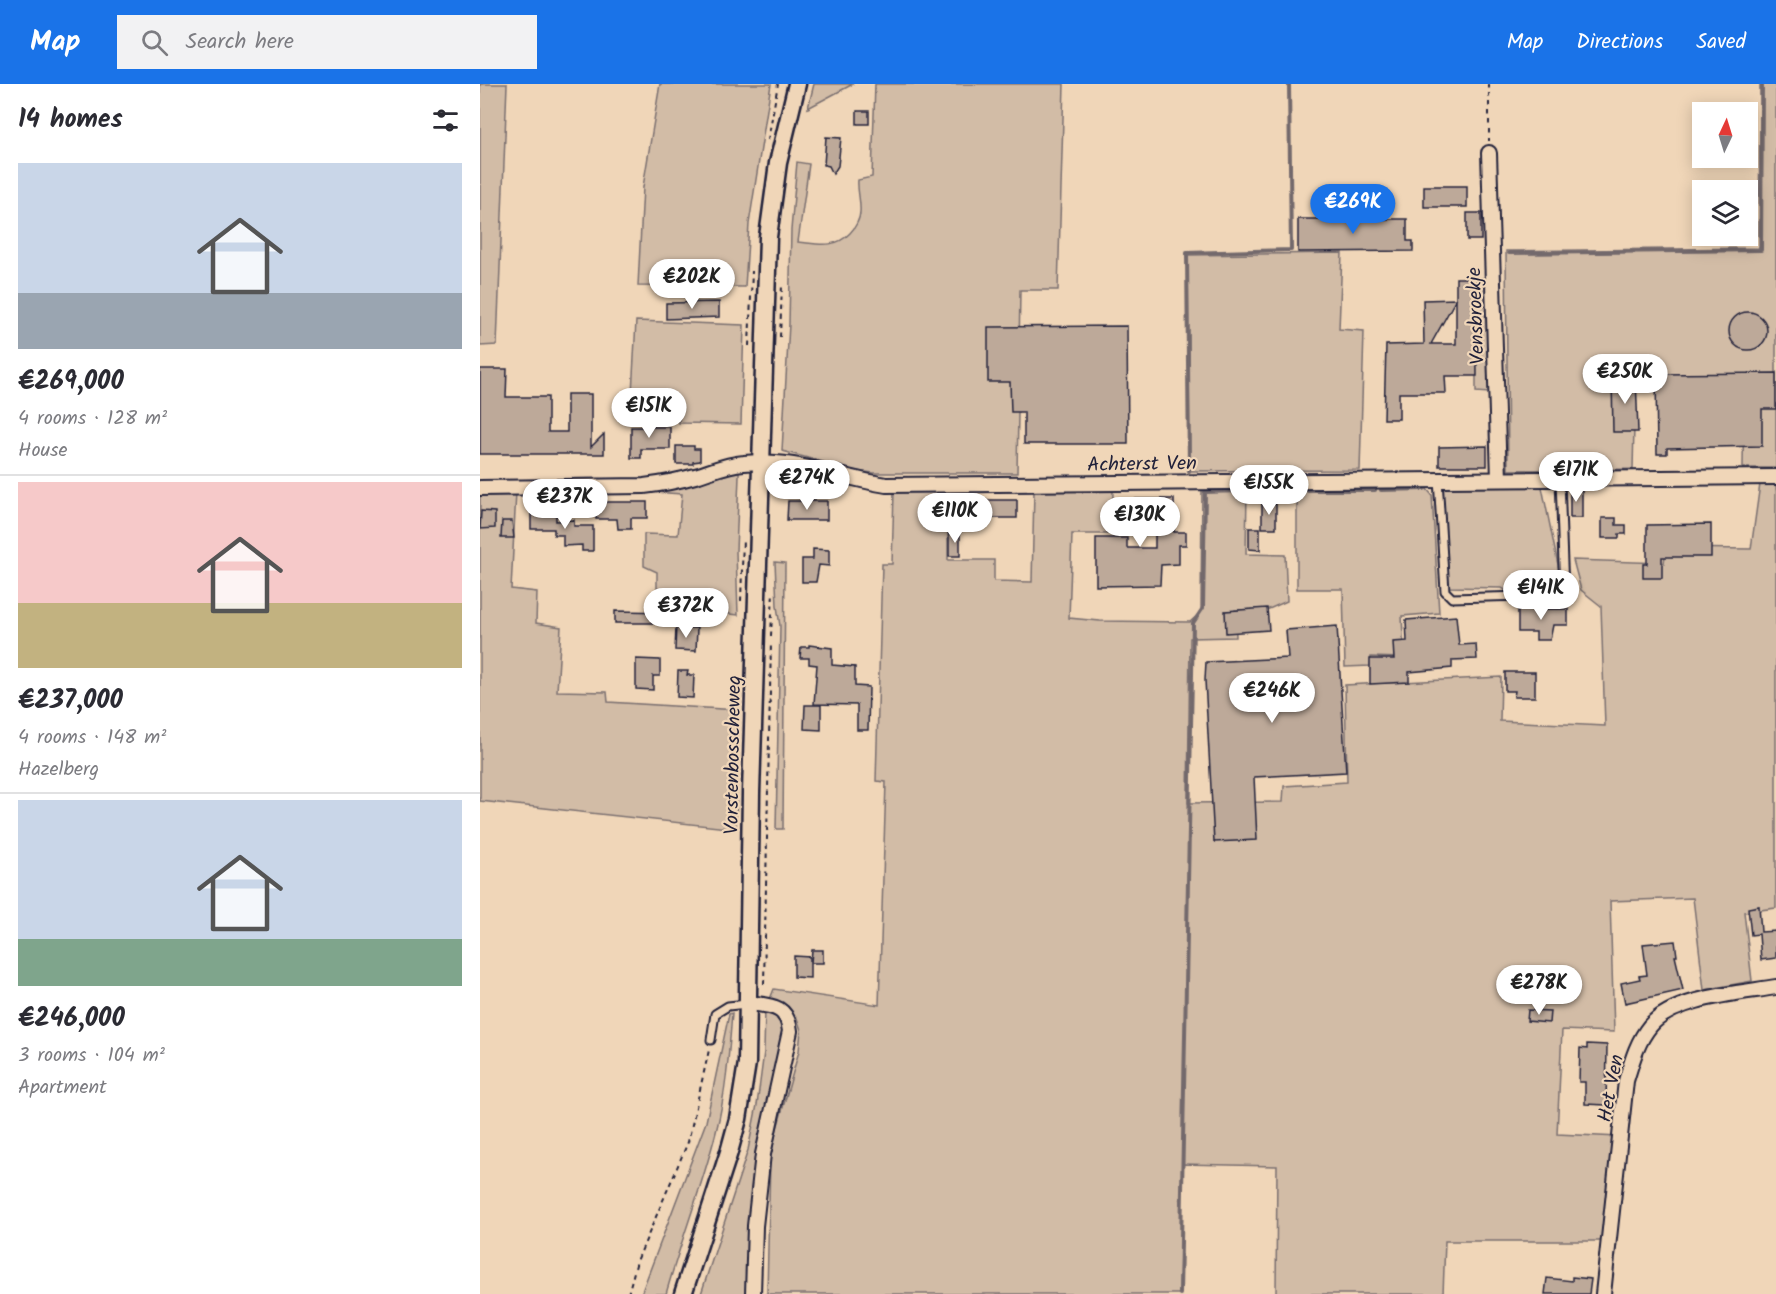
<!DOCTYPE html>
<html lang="en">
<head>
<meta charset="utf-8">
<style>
	body { margin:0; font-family:Kalam,sans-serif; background:#f2f2f3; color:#2b2b33; height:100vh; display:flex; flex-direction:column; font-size:22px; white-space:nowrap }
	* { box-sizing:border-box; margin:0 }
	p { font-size:20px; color:#7c7c81 }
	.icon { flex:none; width:33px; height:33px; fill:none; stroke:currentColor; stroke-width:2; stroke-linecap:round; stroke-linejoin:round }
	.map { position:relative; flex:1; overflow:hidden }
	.panel { display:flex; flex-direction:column; background:#fff; width:480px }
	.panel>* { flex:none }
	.needle { width:39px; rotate:4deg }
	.buttons { position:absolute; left:1212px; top:18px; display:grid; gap:12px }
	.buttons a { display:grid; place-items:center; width:66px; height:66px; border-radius:0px; background:#fff; box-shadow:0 3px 15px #0003; font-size:30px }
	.price { position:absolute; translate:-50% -51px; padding:0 14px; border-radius:21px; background:#fff; color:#222; font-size:20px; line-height:39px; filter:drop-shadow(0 2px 3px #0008) }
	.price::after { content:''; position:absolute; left:50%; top:36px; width:18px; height:14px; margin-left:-9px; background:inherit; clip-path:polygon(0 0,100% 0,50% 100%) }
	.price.on { background:#1a73e8; color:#fff }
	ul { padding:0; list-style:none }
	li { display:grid; align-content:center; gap:12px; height:318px; padding:0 18px }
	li+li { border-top:2px solid #e1e1e2 }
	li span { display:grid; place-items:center; height:186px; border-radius:0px; color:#555 }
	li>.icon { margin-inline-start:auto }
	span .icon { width:108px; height:108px; fill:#fffc; stroke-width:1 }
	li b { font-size:26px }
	h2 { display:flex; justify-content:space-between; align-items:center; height:72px; padding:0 18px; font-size:26px }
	header { display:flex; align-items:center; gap:36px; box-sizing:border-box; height:84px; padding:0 30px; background:#1a73e8; color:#fff }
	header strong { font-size:28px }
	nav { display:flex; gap:33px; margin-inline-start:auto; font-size:21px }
	.search { width:420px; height:54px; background:#f2f2f3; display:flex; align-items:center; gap:15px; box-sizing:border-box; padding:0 21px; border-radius:0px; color:#7c7c81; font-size:22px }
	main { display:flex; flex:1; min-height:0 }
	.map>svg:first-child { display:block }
	.green { fill:#d2bca6; stroke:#7a6f70; stroke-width:1.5 }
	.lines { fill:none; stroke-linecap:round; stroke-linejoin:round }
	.stream { stroke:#73696c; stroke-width:4 }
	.building { fill:#bda999; stroke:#22223b; stroke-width:1.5 }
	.service-casing { stroke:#22223b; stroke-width:11 }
	.minor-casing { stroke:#22223b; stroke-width:18 }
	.tertiary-casing { stroke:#22223b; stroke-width:21 }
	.path { stroke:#22223b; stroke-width:2; stroke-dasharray:4.5 4.5; stroke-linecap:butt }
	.service { stroke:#f0d6b8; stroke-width:7 }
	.minor { stroke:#f0d6b8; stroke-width:14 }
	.tertiary { stroke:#f0d6b8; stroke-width:16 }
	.labels { text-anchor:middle; stroke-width:4.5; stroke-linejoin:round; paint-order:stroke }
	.street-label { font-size:20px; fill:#22223b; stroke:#f0d6b8 }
</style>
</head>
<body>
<header>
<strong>Map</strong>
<div class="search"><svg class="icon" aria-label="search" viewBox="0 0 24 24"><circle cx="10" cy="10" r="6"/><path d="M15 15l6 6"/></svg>Search here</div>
<nav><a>Map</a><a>Directions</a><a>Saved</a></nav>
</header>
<main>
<section class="panel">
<h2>14 homes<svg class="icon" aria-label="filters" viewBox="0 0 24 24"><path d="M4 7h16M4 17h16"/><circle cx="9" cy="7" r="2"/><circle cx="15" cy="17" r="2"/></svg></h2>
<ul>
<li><span style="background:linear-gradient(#c9d6e8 70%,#9aa5b1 0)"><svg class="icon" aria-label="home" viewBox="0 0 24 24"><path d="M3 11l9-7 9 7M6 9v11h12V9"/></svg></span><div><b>€269,000</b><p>4 rooms · 128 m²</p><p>House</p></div></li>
<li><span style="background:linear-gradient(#f6c9c9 65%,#c2b280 0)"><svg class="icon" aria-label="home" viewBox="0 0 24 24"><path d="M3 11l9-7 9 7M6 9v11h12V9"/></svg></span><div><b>€237,000</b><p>4 rooms · 148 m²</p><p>Hazelberg</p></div></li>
<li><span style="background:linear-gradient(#c9d6e8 75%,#7fa58c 0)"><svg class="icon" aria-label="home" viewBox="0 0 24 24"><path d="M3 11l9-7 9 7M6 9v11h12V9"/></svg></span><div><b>€246,000</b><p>3 rooms · 104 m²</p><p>Apartment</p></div></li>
</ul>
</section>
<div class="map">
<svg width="1296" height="1210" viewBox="0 0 1296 1210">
	<rect width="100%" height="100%" fill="#f0d6b8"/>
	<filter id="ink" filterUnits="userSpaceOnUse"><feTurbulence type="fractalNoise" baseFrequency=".0167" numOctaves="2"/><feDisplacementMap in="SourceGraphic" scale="12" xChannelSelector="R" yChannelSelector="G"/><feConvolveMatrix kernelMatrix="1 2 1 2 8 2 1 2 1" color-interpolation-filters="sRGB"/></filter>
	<g filter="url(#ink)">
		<g class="green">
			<polygon points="0,0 27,0 17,261 0,262"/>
			<polygon points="180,0 291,0 269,140 265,203 158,202 163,103"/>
			<polygon points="334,0 373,0 328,24"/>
			<path d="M395 0H584L578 206H540L537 389H394L376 387 302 367 309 240 311 146 317 78 329 80 318 158C339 160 355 165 370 149 375 144 380 135 380 128 381 117 377 107 378 96L392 93Z"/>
			<polygon points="1280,0 1296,0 1296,384 1263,384 1264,301 1155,299 1153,385 1028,386 1026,167 1279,164"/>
			<polygon points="862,169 859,245 884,247 880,386 710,387 708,171"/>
			<polygon points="996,194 1009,194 1010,309 996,308"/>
			<polygon points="156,237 264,241 261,340 199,339 199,330 151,328"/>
			<polygon points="255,386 259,386 259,392 256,467 258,531 177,522 177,488 164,482 164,450 198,451 202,410 173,408 187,406"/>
			<polygon points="1280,400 1296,400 1296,824 1264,828 1272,897 1224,906 1213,814 1130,817 1134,948 1082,946 1077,1050 1139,1053 1125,1157 965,1157 963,1210 796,1210 797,1082 702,1080 699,1210 287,1210 290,1076 296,1048 319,967 321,946 317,934 290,915 294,905 399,921 406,698 396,697 402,480 412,480 414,408 473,407 473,446 468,447 468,476 514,476 514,497 552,498 554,407 633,406 632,450 592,450 589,534 620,537 710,538 721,528 722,405 767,405 766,470 805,471 807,517 789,525 755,526 756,553 710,554 708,719 803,718 804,702 867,698 865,601 1021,593 1020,637 1125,642 1121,522 1101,506 1093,476 1184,479 1186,464 1271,465"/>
			<polygon points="945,403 952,411 959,529 922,532 924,574 891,573 890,582 865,583 863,505 817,505 817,405"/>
			<polygon points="966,403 1062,403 1083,505 1082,508 1030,509 1022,504 969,503 962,412 963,406"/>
			<polygon points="0,408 36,408 31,505 57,508 56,539 81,543 77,607 127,608 128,618 258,626 256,745 0,717"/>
			<polygon points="295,478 305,479 303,745 296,745 300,542 297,522"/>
			<polygon points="285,925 291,925 306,940 269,1210 221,1210 268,1066 277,1021 284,968"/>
			<path d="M252 929C249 969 246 1009 236 1048 222 1103 201 1156 186 1210H161L226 1038 249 930Z"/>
		</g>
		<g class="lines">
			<g class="stream">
				<polyline points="1029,169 1281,166 1282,0"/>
				<polyline points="709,387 707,169 811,166 809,0"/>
				<polyline points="821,406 895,406"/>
				<polyline points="901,406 944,405"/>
				<polyline points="700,1210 713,539 723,524 725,408 762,407"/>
			</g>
		</g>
		<g class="building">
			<rect x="377" y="27" width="12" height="13"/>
			<polygon points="346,53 361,54 358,82 353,90 349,82 344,81"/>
			<rect x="944" y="102" width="43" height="21"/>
			<rect x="987" y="129" width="14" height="27"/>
			<polygon points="818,135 927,135 927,157 933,157 933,167 818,168"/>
			<polygon points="976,194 996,194 997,292 965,292 966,309 919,309 919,335 904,335 906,261 944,260 943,216 976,215 951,260 976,260"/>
			<polygon points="239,218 239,233 186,235 186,219"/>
			<circle cx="1268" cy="247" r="19"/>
			<polygon points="647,242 648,360 544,360 544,328 531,328 530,298 508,298 508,243"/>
			<polygon points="0,285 27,285 26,313 68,313 68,348 87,348 87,310 111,310 111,363 124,350 124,370 0,370"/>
			<polygon points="1296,289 1296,325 1282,325 1282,362 1187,364 1187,370 1177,370 1176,290"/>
			<polygon points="1156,293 1158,348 1133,348 1132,294"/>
			<polygon points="151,343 190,343 190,365 161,365 161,374 151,374"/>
			<polygon points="196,362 214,362 214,365 220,365 220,377 213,378 213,380 196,380"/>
			<polygon points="1007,362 1007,382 959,382 959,363"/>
			<rect x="1090" y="405" width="12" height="29"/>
			<polygon points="645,415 694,415 694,448 706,448 706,461 699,461 699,480 681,481 680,501 616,502 616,454 647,454 647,464 675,464 675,440 670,440 670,435 645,434"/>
			<rect x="486" y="416" width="51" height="18"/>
			<polygon points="308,417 347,417 347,436 307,436"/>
			<polygon points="115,418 167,418 167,434 151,434 151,445 138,445 137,435 116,435"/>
			<rect x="782" y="420" width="14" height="24"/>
			<polygon points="1,427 15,428 15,444 0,445"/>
			<polygon points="63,427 76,427 76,437 94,436 94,442 113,442 113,467 102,467 102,461 83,462 83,451 74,451 74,445 51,445 51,429 63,429"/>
			<polygon points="1122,434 1136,434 1136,441 1146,441 1146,450 1139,450 1139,454 1122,454"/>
			<polygon points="22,437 32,437 34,454 21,454"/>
			<polygon points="1231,440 1231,473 1182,473 1182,494 1163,494 1163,480 1167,480 1167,441"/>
			<polygon points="769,444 780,444 780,466 769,465"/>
			<rect x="469" y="449" width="11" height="23"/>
			<polygon points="333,465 349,466 349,482 339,481 336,498 322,498 322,475 333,475"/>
			<polygon points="787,524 789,546 746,549 745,527"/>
			<polygon points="1038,525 1088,525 1088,541 1073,541 1070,556 1056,556 1056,548 1038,548"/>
			<polygon points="135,527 191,528 191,539 135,539"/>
			<polygon points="976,532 979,561 996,560 997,575 972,576 972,584 929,588 929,598 890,600 890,575 914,575 913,558 927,557 926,536"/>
			<polygon points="857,542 866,688 774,693 777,756 734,758 725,596 726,578 808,574 806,546"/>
			<polygon points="196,543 217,544 216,567 195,566"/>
			<polygon points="329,561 352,564 352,581 375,583 375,602 389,603 388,646 377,646 377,621 334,620 337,581 329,580 329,574 320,574 321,563 329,563"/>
			<polygon points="156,575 180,576 180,592 173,592 173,606 156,605"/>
			<polygon points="198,587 208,587 207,591 214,591 213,614 197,613"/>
			<polygon points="1025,588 1055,588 1055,613 1034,613 1035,607 1025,607"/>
			<polygon points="325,621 341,621 341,646 324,645"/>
			<polygon points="1279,822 1281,848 1296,847 1296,874 1281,876 1279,850 1271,851 1268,824"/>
			<polygon points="1195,857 1197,872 1195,872 1203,906 1145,919 1141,899 1160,895 1159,892 1167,891 1163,860"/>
			<polygon points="332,866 343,866 343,879 331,879"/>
			<polygon points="314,872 330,873 330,894 314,893"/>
			<polygon points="1048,926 1070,927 1069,939 1047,937"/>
			<polygon points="1107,960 1127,961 1126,1021 1105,1020 1105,998 1099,998 1100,964 1107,965"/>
			<polygon points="1092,1193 1111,1195 1109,1210 1065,1210 1067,1194 1092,1197"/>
		</g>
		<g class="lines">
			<g class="service-casing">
				<g id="service">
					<polyline points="958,395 965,507 972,514 1077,511 1084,508 1080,395"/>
					<polyline points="231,956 235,930 248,922 267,920"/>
				</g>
			</g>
			<g class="minor-casing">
				<g id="minor">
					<polyline points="1009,69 1019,395"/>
					<path d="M0 404 164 402C183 400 201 396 219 391 234 386 248 380 264 379 311 374 359 393 406 401L1296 393"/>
					<path d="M269 919C291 922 307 921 310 947L283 1070 275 1142 273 1210"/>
					<path d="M1123 1210 1146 997C1152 977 1157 958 1170 942 1194 913 1261 909 1296 903"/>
				</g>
			</g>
			<g class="tertiary-casing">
				<polyline id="tertiary" points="203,1210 249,1068 258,1035 267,979 271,709 288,153 298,79 317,0"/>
			</g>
			<g class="path">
				<polyline points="1009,0 1009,57"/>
				<polyline points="288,56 298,0"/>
				<polyline points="300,253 302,201"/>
				<polyline points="269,262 272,187"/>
				<polyline points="261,517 263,454"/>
				<polyline points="291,552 293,507"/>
				<polyline points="284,900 291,558"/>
				<polyline points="148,1210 157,1177 208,1058 229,966"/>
			</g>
			<use href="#service" class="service"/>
			<use href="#minor" class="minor"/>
			<use href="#tertiary" class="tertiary"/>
		</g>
	</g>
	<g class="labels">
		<g class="street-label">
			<text transform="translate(995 232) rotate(-92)" y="7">Vensbroekje</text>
			<text transform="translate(662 379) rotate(-1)" y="7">Achterst Ven</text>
			<text transform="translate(252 671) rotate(-89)" y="7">Vorstenbosscheweg</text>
			<text transform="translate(1130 1004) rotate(-79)" y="7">Het Ven</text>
		</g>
	</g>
</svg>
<div class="buttons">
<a><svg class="needle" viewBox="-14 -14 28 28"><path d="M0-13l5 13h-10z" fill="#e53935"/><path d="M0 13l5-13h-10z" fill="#7c7c81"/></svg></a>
<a><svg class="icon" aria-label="layers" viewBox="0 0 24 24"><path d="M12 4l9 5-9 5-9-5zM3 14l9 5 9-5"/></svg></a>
</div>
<b class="price on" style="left:873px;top:151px">€269K</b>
<b class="price" style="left:212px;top:226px">€202K</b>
<b class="price" style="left:1145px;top:321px">€250K</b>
<b class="price" style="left:169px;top:355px">€151K</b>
<b class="price" style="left:1096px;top:419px">€171K</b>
<b class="price" style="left:327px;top:427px">€274K</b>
<b class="price" style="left:789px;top:432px">€155K</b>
<b class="price" style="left:85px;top:446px">€237K</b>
<b class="price" style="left:475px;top:460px">€110K</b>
<b class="price" style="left:660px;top:464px">€130K</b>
<b class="price" style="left:1061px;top:537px">€141K</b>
<b class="price" style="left:206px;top:555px">€372K</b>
<b class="price" style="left:792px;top:640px">€246K</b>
<b class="price" style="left:1059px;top:932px">€278K</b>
</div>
</main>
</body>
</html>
